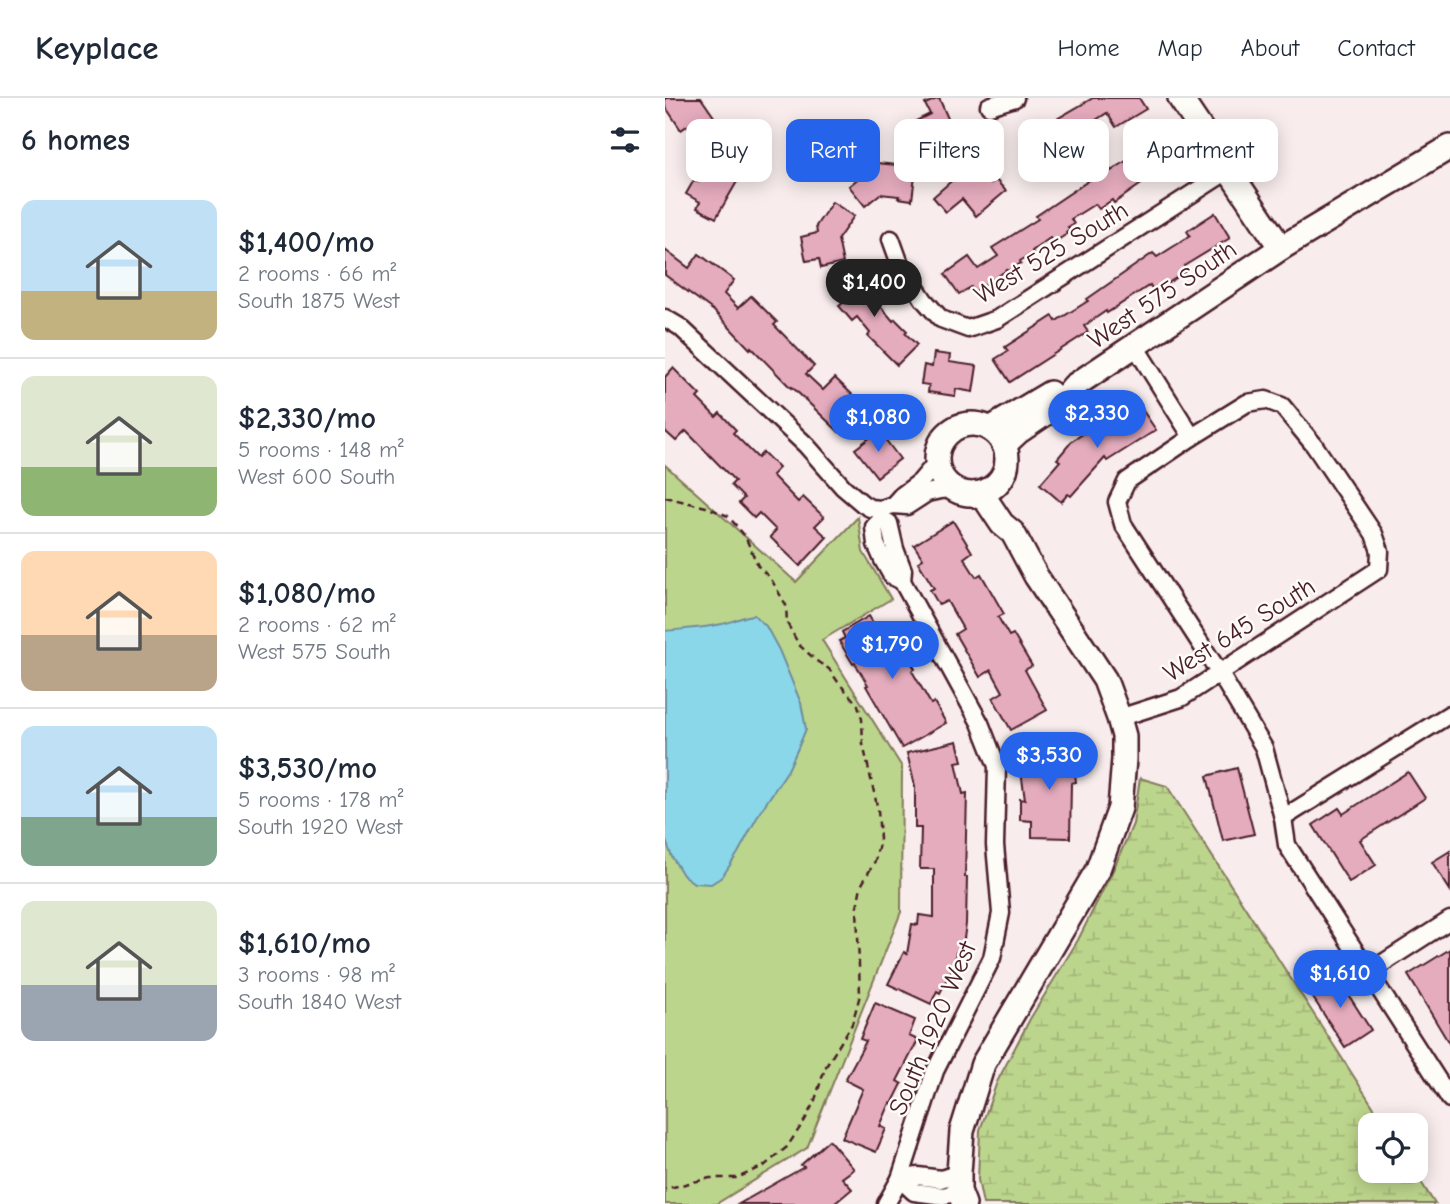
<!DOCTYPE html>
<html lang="en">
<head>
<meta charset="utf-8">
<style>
	body { margin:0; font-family:"Comic Neue",sans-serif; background:#f6f6f7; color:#1f2937; height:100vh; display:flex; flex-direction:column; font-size:26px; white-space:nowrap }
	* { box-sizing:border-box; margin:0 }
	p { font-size:23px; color:#747a83 }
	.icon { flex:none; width:38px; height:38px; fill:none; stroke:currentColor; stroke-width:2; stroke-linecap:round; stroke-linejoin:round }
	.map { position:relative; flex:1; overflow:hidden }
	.drawer { display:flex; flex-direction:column; background:#fff; width:665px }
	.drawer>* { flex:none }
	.hud { position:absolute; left:21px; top:21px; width:658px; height:63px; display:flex; gap:14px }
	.fabs { position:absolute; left:693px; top:1015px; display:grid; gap:14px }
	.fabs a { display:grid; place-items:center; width:70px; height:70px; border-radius:14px; background:#fff; box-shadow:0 4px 18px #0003; font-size:35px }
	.price { position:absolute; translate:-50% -60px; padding:0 16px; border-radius:24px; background:#2563eb; color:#fff; font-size:23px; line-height:46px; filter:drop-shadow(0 2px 4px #0008) }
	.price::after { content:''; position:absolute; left:50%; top:42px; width:21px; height:16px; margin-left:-10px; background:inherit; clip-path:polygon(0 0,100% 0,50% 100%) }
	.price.selected { background:#222; color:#fff }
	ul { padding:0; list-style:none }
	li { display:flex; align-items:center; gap:21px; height:175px; padding:0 21px }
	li+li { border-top:2px solid #e0e1e3 }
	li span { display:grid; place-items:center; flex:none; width:196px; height:140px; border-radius:14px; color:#555 }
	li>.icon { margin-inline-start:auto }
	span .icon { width:84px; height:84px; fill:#fffc; stroke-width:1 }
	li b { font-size:30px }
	h2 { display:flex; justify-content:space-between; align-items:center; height:84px; padding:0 21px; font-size:30px }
	.tag { padding:0 24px; border-radius:14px; background:#fff; box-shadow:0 4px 18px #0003; font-size:24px; line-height:63px }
	.tag.selected { background:#2563eb; color:#fff }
	header { display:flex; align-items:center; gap:42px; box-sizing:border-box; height:98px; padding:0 35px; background:#fff; border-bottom:2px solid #e0e1e3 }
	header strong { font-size:33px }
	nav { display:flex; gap:38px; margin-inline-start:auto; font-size:24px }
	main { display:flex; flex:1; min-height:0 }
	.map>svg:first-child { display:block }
	.green { fill:#bcd58c; stroke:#837a5c; stroke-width:2 }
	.wetland { fill:url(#wetland-marsh); stroke:#837a5c; stroke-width:2 }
	.water { fill:#8ad7e9; stroke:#708d9d; stroke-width:2 }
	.building { fill:#e5acbe; stroke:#4a1f2b; stroke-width:2 }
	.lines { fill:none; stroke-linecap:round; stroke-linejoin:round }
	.street-casing { stroke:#4a1f2b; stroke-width:21 }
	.secondary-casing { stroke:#4a1f2b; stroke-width:28 }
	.path { stroke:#4a1f2b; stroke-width:2.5; stroke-dasharray:7 5; stroke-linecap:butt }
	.street { stroke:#fdfcf7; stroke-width:16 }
	.secondary { stroke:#fdfcf7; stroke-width:23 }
	.labels { text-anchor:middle; stroke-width:5; stroke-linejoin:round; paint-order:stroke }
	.street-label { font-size:26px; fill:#4a1f2b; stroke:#fdfcf7 }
</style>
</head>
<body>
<header>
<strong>Keyplace</strong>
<nav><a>Home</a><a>Map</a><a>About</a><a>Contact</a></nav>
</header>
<main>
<section class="drawer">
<h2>6 homes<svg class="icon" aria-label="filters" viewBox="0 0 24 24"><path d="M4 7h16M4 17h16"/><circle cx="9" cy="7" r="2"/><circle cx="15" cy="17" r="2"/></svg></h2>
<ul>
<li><span style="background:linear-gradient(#bfe0f5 65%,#c2b280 0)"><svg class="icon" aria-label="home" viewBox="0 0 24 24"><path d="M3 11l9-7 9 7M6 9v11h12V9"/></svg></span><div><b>$1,400/mo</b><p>2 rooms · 66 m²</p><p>South 1875 West</p></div></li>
<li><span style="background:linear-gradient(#dfe7d0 65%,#8fb573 0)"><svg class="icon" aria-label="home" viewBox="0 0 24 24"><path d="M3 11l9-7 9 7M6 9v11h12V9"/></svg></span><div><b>$2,330/mo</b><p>5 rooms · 148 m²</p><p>West 600 South</p></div></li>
<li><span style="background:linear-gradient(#ffd9b3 60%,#b9a48a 0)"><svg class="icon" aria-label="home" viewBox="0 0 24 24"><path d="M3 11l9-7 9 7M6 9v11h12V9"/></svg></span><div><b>$1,080/mo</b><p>2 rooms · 62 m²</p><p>West 575 South</p></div></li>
<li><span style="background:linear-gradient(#bfe0f5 65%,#7fa58c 0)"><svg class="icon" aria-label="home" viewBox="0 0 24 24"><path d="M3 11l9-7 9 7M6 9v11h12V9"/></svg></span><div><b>$3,530/mo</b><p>5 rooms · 178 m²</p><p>South 1920 West</p></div></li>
<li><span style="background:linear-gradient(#dfe7d0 60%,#9aa5b1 0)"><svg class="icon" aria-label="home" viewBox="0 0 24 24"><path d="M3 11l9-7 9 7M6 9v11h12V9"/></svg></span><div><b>$1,610/mo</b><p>3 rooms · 98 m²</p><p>South 1840 West</p></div></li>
</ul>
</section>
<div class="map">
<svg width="785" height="1106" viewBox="0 0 785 1106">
	<defs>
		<pattern id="wetland-marsh" width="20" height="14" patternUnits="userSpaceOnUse" patternTransform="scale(1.75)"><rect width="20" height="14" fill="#bcd58c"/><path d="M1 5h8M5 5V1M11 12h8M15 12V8" fill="none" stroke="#a3b679"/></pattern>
	</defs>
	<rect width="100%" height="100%" fill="#f8ecec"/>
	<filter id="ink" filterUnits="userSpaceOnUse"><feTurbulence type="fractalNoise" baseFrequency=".0143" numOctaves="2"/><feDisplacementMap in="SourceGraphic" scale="14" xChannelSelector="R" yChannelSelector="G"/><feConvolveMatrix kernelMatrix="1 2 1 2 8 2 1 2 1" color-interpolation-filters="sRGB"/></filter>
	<g filter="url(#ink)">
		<polygon class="green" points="0,367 131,484 193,419 198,454 226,501 157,542 237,669 236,814 142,1050 51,1106 0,1106"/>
		<polygon class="wetland" points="475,680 502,688 720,1027 705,1027 705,1073 749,1073 770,1106 318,1106 313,1082 315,1032 332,984 365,921 413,842 449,770 468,726"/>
		<path class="water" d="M89 517 101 528 114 552 136 605 141 631 133 650 123 672 95 714 73 755 57 779 46 786 29 785 18 777 7 759 0 740V533C19 531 38 530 57 526 68 524 77 518 89 517Z"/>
		<g class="building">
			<polygon points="0,0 36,0 56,29 33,44 22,28 16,32 0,8"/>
			<polygon points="274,0 295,48 268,60 251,23 265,16 260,6"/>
			<polygon points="428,0 474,0 481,11 451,29 442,15 417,31 422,39 398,56 397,55 389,60 376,39 378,38 377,36 394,25 392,21"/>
			<polygon points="495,32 511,56 507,59 508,61 497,68 500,72 486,81 485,80 449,105 447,102 434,111 430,106 406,121 409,126 403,129 405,131 401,134 402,136 388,145 385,140 367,153 368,155 355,163 356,165 343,174 342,172 309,194 306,189 294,196 280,176 304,159 313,171 333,158 327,150 373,121 371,118 444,69 446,73 470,57 466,51"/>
			<polygon points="49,59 77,75 51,120 32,110 35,104 21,96 29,82 34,84"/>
			<polygon points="308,64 326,85 330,81 341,93 311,118 297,101 281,114 268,99"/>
			<polygon points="212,65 251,69 247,102 233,100 234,98 215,96 200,108 184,88"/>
			<polygon points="167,104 189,118 173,141 178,165 156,170 154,161 141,163 136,139 152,135 151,128"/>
			<polygon points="550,115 565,140 519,168 522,173 489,194 485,187 442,215 441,213 419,228 423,234 345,284 330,261 343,253 340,249 388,218 391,223 423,203 422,201 488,155 492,159 525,138 522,133"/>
			<polygon points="0,152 24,170 34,156 69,182 59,196 73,210 86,198 112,224 109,227 149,268 141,276 158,292 170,280 199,308 174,334 127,289 126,290 86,249 85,251 49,213 0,177"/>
			<polygon points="188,175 228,223 230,221 242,233 240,235 252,247 232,267 203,238 205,235 192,219 187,223 174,208 178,205 167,192"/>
			<polygon points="269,255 285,257 284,264 312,268 308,294 291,291 290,298 263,294 264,287 256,286 259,267 267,269"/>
			<polygon points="8,270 35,297 32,300 51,319 55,315 71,332 68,335 93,360 98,354 114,370 107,377 133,404 138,399 159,419 150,428 162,439 135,468 105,439 111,432 94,415 89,420 74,405 79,400 66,387 70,383 21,333 11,343 0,333 0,279"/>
			<polygon points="472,304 491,332 442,363 440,360 406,398 403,396 396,404 375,386 395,363 392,361 407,343 446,318 447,320"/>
			<polygon points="214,333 235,361 212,379 190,351"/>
			<polygon points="288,423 307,454 299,460 311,479 316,476 339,516 333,519 344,538 348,536 367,568 360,572 382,612 346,632 328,600 338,594 326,572 315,579 290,536 298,531 282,503 274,507 265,492 269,490 253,464 258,461 249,447"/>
			<polygon points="204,518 213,533 225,526 250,571 247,573 266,606 269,604 281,625 237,650 201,588 203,587 190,565 188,566 174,543 180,540 177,534"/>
			<polygon points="292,643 297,663 291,664 298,696 302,695 300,779 302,779 301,826 297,855 291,854 290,865 275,895 272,893 266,906 223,886 239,854 242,856 247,826 253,827 254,817 269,819 269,771 255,771 256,730 250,730 250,688 242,655"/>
			<polygon points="406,646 411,684 406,685 405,740 367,739 367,723 355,722 355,701 360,702 356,673 366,671 363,652"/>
			<polygon points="572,670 589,736 558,743 542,678"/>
			<polygon points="743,674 760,700 695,742 711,767 684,784 648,727 674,710 678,716"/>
			<polygon points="785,753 785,792 767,764"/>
			<polygon points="785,851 785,947 743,877"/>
			<polygon points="670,876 706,932 680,949 643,892"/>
			<polygon points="210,905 250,922 244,938 253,942 232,983 237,986 227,1006 225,1005 215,1028 221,1031 211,1054 177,1040 198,991 180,982 201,943 195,941"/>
			<polygon points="164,1042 189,1071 177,1080 187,1091 169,1106 74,1106 139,1069 136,1067"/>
		</g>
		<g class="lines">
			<g class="street-casing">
				<g id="street">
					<polyline points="324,8 350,0"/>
					<polyline points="226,141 235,166 259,202 276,221 303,231 332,221 564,72"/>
					<polyline points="0,220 15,229 141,347 178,389 198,406 205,410 216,411 228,407 242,408 262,395 275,392 288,391"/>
					<polyline points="470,248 527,339"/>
					<polyline points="228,407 236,398 255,384 271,365"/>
					<polyline points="216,412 217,421 224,425 230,451 238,472 237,483"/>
					<polyline points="217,421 209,429 211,446 218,462 227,478 237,483 315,625 332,668 330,747 336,815 327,860 270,973 235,1081 221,1106"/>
					<polyline points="454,620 516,600 714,471 715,453 709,436 649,347 617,308 601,302 582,305 527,339 462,383 452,404 458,426 554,574 599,650 618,720 622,747 785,1001"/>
					<polyline points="618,720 785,616"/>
					<polyline points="704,874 785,822"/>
					<polyline points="235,1081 249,1094 279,1098 294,1093"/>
					<polyline points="235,1081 253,1078 276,1081 294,1075"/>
				</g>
			</g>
			<g class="secondary-casing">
				<g id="secondary">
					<polyline points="515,0 616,150"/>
					<circle cx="307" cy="361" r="35"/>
					<polyline points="325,331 385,295"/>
					<polyline points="339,347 353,334 393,307 409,288 616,150 785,49"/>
					<polyline points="299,1106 294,1093 294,1075 297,1033 318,966 433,771 455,710 459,661 459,638 454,620 440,582 371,478 348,435 337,426 321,402 309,396"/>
				</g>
			</g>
			<polyline class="path" points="0,399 41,409 63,418 80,438 93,468 106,481 121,507 122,525 134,547 153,564 164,571 173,584 193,607 197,621 198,646 213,712 215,741 210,763 196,788 192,809 195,897 187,926 160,970 150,1002 140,1022 122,1049 99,1068 72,1080 45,1080 0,1091"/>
			<use href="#street" class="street"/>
			<use href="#secondary" class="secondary"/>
		</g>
	</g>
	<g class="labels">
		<g class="street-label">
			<text transform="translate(386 154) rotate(-31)" y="9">West 525 South</text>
			<text transform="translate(497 196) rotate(-34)" y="9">West 575 South</text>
			<text transform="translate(574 531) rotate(-32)" y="9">West 645 South</text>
			<text transform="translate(267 930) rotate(-67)" y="9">South 1920 West</text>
		</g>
	</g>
</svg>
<div class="fabs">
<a><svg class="icon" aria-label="locate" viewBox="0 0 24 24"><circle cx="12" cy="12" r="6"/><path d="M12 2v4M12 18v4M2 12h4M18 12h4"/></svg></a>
</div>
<b class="price selected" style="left:209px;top:221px">$1,400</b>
<b class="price" style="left:432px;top:352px">$2,330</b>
<b class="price" style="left:213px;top:356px">$1,080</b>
<b class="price" style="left:227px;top:583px">$1,790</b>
<b class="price" style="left:384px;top:694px">$3,530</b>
<b class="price" style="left:675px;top:912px">$1,610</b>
<div class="hud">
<a class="tag">Buy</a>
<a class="tag selected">Rent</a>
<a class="tag">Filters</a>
<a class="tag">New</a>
<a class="tag">Apartment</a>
</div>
</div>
</main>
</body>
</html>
